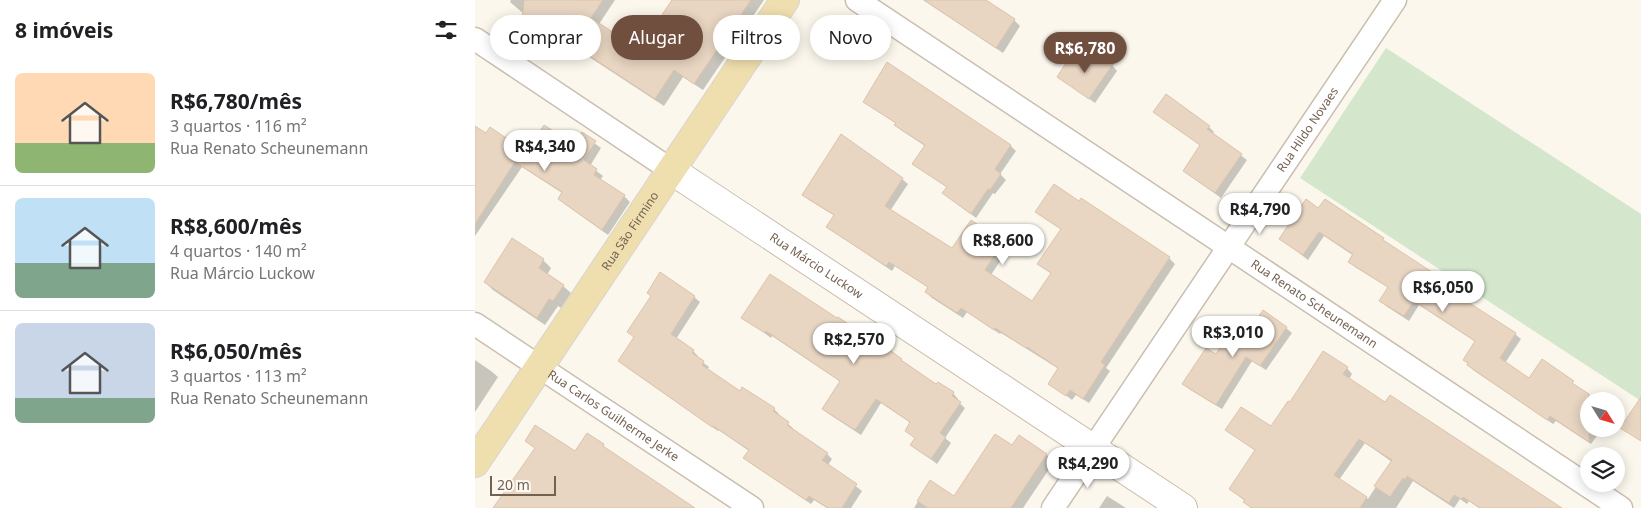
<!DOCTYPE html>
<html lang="pt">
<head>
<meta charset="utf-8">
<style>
	body { margin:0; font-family:"Noto Sans",sans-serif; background:#f2f2f2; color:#202124; height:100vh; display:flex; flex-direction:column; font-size:19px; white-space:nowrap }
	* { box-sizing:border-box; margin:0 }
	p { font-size:16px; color:#757577 }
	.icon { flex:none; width:28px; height:28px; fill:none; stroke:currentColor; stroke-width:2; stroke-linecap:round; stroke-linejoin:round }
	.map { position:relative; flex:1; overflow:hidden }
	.side { display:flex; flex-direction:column; background:#fff; width:475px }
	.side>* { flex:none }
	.guide { position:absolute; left:15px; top:15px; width:475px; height:45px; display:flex; gap:10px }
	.needle { width:32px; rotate:127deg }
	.fabs { position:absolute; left:1105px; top:392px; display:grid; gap:10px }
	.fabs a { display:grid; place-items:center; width:45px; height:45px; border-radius:50%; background:#fff; box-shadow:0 2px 12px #0003; font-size:25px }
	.scale { position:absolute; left:15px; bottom:12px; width:66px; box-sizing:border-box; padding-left:5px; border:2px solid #736152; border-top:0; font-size:14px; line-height:18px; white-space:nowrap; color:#736152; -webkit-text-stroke:4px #fdfaf3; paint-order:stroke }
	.price { position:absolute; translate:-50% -42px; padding:0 11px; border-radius:18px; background:#fff; color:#222; font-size:16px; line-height:32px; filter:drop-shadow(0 1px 2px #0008) }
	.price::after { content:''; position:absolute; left:50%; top:30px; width:15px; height:11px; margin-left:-8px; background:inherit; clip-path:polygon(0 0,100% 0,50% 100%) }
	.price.current { background:#714f3f; color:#fff }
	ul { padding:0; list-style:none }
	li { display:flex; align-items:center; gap:15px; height:125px; padding:0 15px }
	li+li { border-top:1px solid #e0e0e0 }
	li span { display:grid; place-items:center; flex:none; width:140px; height:100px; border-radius:8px; color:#555 }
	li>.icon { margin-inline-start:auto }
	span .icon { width:60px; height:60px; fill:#fffc; stroke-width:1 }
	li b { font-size:21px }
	h2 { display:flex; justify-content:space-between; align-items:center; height:60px; padding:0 15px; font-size:21px }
	.tag { padding:0 18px; border-radius:22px; background:#fff; box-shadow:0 2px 12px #0003; font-size:18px; line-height:45px }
	.tag.current { background:#714f3f; color:#fff }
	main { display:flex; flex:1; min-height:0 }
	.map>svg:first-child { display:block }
	.green { fill:#d4e7cc }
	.shadow { fill:#0003; fill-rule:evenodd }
	.building { fill:#e8d5c2; stroke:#ddc3aa }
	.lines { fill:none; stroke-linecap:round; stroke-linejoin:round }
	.street-casing { stroke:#c9beb0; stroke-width:25 }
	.secondary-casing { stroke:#cabcac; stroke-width:30 }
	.primary-casing { stroke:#d8d3cf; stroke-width:30 }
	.street { stroke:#fff; stroke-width:22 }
	.secondary { stroke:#fff; stroke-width:28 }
	.primary { stroke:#f0dfae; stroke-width:28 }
	.labels { text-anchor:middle; stroke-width:4; stroke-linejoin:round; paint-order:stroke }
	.street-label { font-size:12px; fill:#736152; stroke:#fdfaf3 }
</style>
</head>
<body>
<main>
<section class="side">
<h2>8 imóveis<svg class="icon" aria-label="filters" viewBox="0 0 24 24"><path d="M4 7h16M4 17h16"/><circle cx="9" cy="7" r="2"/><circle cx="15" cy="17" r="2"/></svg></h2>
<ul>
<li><span style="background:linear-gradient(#ffd9b3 70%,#8fb573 0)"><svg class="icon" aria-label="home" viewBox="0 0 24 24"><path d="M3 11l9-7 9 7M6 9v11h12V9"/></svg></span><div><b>R$6,780/mês</b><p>3 quartos · 116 m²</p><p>Rua Renato Scheunemann</p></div></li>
<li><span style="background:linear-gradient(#bfe0f5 65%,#7fa58c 0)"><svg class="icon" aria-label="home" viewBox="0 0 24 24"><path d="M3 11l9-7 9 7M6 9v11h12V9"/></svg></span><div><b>R$8,600/mês</b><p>4 quartos · 140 m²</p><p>Rua Márcio Luckow</p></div></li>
<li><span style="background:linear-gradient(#c9d6e8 75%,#7fa58c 0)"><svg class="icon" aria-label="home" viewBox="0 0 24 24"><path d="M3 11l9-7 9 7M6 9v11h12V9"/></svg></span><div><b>R$6,050/mês</b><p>3 quartos · 113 m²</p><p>Rua Renato Scheunemann</p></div></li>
</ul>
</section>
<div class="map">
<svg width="1166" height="508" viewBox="0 0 1166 508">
	<rect width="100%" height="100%" fill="#fbf7ec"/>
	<polygon class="green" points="911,48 1166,214 1166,401 825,178"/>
	<g class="shadow">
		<polygon points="36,0 140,0 124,24 164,51 198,0 289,0 228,90 208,77 189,106 79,34 65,36 60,33 52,25 49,14 35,2"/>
		<polygon points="448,0 508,0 539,20 545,26 528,53"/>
		<polygon points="637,65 642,71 620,103 583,77 609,66"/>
		<polygon points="390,102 536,146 541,151 525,174 531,180 520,194 518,193 501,218 469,193 473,188 439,164 450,146 426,130 422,124"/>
		<polygon points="680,112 734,127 739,132 737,134 772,160 746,198 709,171 726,146"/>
		<polygon points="0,128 11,135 32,140 54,150 99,146 107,134 126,148 115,166 128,176 125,180 149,196 155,202 133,235 90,204 84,198 87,193 47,167 0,236"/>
		<polygon points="427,179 433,184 415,211 477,250 496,221 533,249 516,275 558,302 577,274 564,264 587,230 568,217 694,258 700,264 631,368 635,371 614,403 601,395 597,400 575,383 584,369 526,333 525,334 492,312 488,318 457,298 451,292 454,288 420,266 417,271 359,232 353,227 360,216 334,200 329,194"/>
		<polygon points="850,201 956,273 962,278 959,282 1040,334 1046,339 1030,363 1054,380 1067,361 1114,396 1119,401 1114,401 1114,429 1127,429 1116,444 1081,421 1078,424 998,370 990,360 1001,342 944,305 934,321 911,306 906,300 914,288 880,267 875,261 879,256 849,236 833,260 805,238 843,210"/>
		<polygon points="68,260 76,268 72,275 88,286 96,293 86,308 83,306 70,325 18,290 10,282"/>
		<polygon points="219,297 225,302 201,339 218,351 223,356 222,358 234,367 232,370 265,392 299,409 304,414 303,416 318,428 317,430 352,454 357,459 353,465 387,491 376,508 352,508 339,500 336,504 275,463 274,451 244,430 243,431 150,366 160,338 154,332"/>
		<polygon points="268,317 398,341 398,340 462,386 478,393 483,399 482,401 490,408 470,438 476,443 462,464 437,445 441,439 436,423 406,403 386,435 354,414 349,409 366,382 297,336 296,338"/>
		<polygon points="811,328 817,333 791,370 777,361 747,409 714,389 709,383 741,356"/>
		<polygon points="0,360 16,371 23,377 0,412"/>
		<path d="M872 368 877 374 874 379 910 404 1084 508H1004L994 501 992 504 985 499 979 508 938 481 921 508H776L770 501 755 489 781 451 752 430 796 428 815 403ZM890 443 917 462 893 499 864 480Z"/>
		<polygon points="544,437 572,455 579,462 548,508 439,508 455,482 480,498 537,447"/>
		<polygon points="632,496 651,508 624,508"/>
	</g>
	<g class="building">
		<polygon points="49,0 128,0 116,18 164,49 197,0 276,0 219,84 199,70 180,99 71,27 56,29 51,26 47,20"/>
		<polygon points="449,0 511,0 540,19 521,48"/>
		<polygon points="618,51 638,64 614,99 582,77 596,55 609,64"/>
		<polygon points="412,62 536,145 520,169 526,174 515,190 513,189 496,214 467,193 472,187 437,164 450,145 419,125 421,123 388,102"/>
		<polygon points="691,94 735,126 732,129 767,154 740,193 708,171 725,145 678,112"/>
		<polygon points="69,125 99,145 107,132 121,141 109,160 122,169 119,175 150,195 127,230 83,199 87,192 40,162 0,224 0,126 11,133 15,127 31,138 33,135 54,149"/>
		<polygon points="366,134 428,178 410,206 477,248 496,220 528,242 510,270 557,301 576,273 562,264 586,229 560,212 579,184 604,201 606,198 695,257 626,362 630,365 608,399 595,390 591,396 573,384 583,368 552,347 551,348 520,328 519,330 486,308 482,313 450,292 453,287 414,262 411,266 351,227 359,215 327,195"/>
		<polygon points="831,199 843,208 850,199 909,238 908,240 957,272 954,277 1041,333 1025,358 1054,378 1067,359 1099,381 1097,383 1114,394 1114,442 1075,416 1072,420 992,365 993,363 988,360 1000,341 939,301 929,316 904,301 913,287 873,262 878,254 864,245 844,232 828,255 804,239"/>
		<polygon points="37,238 69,259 64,268 89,285 78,301 74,299 62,318 9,282"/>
		<polygon points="185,272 220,296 196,334 219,350 217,353 229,361 227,365 265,391 267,387 300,408 298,411 314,422 312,425 353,453 347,460 382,484 367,508 353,508 334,496 331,500 268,458 274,450 238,426 237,427 143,361 159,337 152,332 176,296 172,293"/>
		<polygon points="295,274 362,318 363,317 397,340 398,338 427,359 426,360 461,384 463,382 479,392 477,396 486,402 465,433 471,437 456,459 435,445 440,438 430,431 435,422 401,399 380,430 347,409 365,381 291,331 290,333 266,318"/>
		<polygon points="788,310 812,327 785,366 771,357 741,405 707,384 731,348 741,354 756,331 769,339"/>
		<polygon points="848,351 873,367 868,374 910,402 915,395 1087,508 1005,508 988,497 986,499 979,495 974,503 932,476 930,480 928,478 915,497 899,486 917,460 884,439 859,475 892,497 885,508 777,508 768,502 770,500 754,489 780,450 750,430 766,407 796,426 813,401 815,402"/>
		<polygon points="1166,397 1166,441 1145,428"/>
		<polygon points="60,425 100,451 112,433 129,444 128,446 220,508 18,508 60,448 50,441"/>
		<polygon points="520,434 537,445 544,435 572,454 536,508 453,508 442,501 455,480 479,496"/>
	</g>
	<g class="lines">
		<g class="street-casing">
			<g id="street">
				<path id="s1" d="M382 0 1146 508"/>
				<polyline points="0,39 196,170"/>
				<path id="s2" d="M0 324 277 508"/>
				<path id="s3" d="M578 508 920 0"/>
			</g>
		</g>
		<g class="secondary-casing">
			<g id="secondary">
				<path id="s4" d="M196 170 708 508"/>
			</g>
		</g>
		<g class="primary-casing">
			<g id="primary">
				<path id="s5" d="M0 463 310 0"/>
			</g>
		</g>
		<use href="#street" class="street"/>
		<use href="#secondary" class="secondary"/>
		<use href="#primary" class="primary"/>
	</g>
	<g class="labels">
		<g class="street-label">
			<text dy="4" stroke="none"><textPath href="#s3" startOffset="456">Rua Hildo Novaes</textPath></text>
			<text dy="4" stroke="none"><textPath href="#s5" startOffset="279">Rua São Firmino</textPath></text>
			<text dy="4" stroke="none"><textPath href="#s4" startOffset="174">Rua Márcio Luckow</textPath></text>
			<text dy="4" stroke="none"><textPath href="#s1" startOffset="549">Rua Renato Scheunemann</textPath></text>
			<text dy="4" stroke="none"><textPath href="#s2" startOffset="166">Rua Carlos Guilherme Jerke</textPath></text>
		</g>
	</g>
</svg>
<div class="fabs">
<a><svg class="needle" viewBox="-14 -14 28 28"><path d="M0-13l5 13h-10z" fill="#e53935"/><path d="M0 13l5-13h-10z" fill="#757577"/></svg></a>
<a><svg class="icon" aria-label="layers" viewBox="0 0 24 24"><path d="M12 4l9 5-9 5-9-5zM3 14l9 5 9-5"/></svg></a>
</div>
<div class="scale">20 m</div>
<b class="price current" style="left:610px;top:74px">R$6,780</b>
<b class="price" style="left:70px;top:172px">R$4,340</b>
<b class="price" style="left:785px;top:235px">R$4,790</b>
<b class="price" style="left:528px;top:266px">R$8,600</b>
<b class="price" style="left:968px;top:313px">R$6,050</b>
<b class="price" style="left:758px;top:358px">R$3,010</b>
<b class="price" style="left:379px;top:365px">R$2,570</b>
<b class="price" style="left:613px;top:489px">R$4,290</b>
<div class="guide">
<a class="tag">Comprar</a>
<a class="tag current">Alugar</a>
<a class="tag">Filtros</a>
<a class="tag">Novo</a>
</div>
</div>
</main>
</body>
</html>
